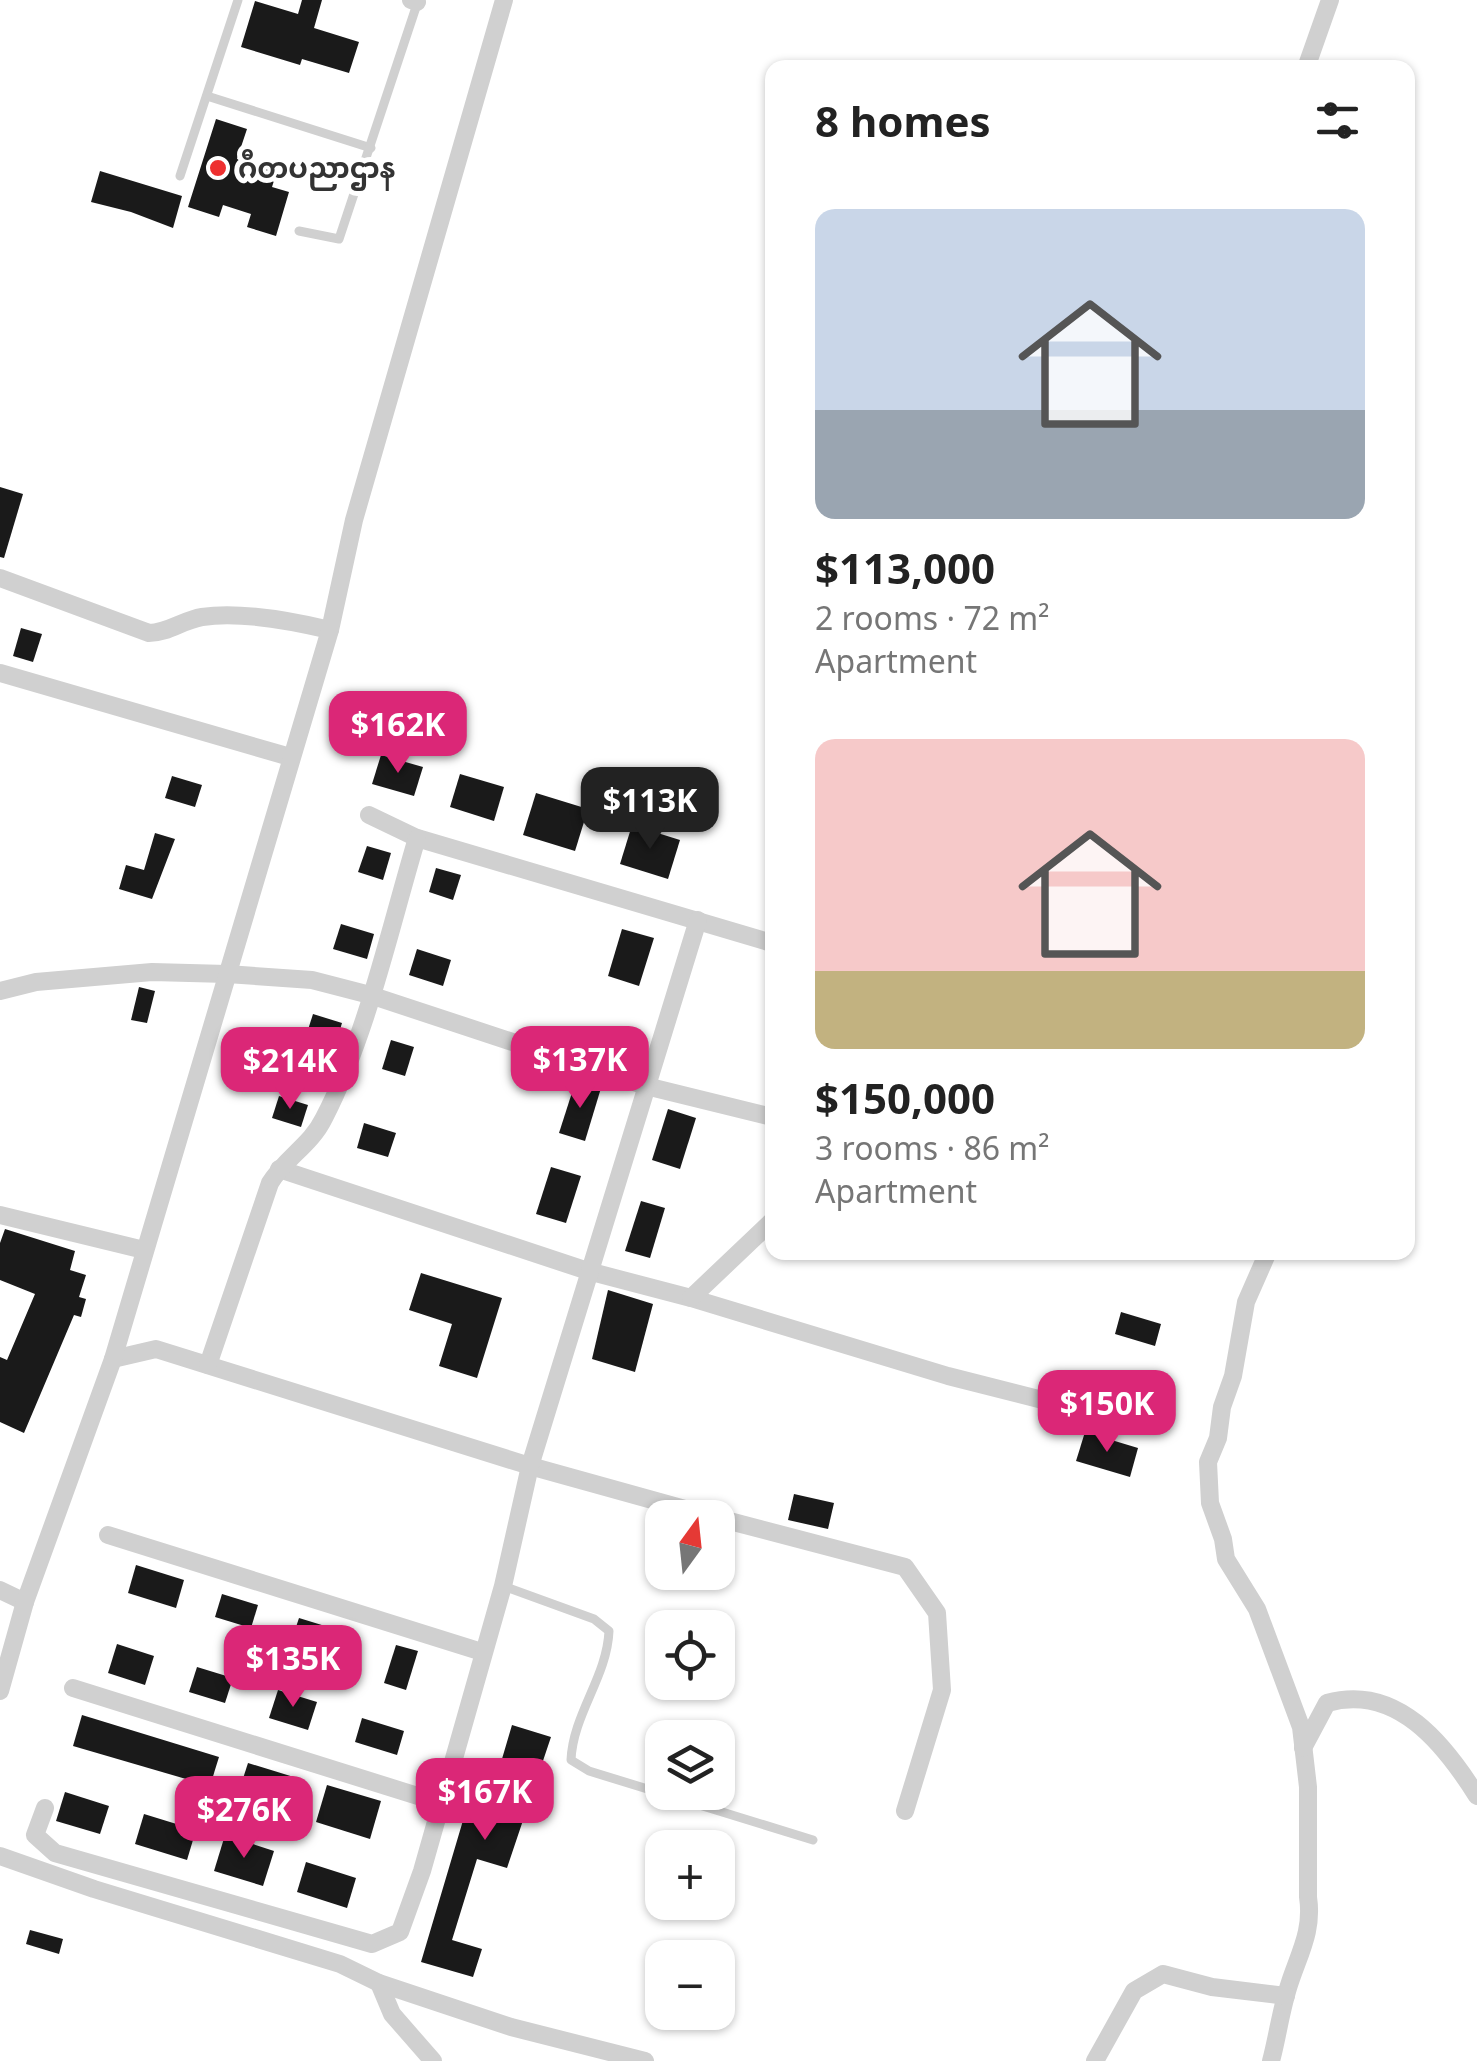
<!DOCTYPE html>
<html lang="en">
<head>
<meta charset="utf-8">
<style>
	body { margin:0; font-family:"Noto Sans","Noto Sans Myanmar",sans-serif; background:#f6f6f6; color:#222; height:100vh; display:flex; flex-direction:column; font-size:38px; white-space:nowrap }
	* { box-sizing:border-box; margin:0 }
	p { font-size:32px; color:#767676 }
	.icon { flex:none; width:55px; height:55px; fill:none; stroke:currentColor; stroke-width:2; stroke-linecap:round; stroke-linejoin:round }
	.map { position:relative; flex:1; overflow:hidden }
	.side { position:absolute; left:765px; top:60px; width:650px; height:1200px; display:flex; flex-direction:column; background:#fff; border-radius:20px; box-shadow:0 2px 8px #0004 }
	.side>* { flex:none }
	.needle { width:65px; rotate:15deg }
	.controls { position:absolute; left:645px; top:1500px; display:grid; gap:20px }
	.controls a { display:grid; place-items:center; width:90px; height:90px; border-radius:20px; background:#fff; box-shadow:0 2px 8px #0004; font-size:50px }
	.price { position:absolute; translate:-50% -85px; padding:0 22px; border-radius:20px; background:#db2777; color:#fff; font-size:32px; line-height:65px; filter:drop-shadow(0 2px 5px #0008) }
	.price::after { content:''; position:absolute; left:50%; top:60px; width:30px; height:22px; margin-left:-15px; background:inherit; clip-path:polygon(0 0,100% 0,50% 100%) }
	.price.active { background:#222; color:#fff }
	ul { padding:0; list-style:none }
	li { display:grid; align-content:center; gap:20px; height:530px; padding:0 50px }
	li span { display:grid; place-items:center; height:310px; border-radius:20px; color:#555 }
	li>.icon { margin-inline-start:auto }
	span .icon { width:180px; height:180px; fill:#fffc; stroke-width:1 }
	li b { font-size:42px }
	h2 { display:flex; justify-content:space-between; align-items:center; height:120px; padding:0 50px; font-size:42px }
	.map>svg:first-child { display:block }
	.building { fill:#1a1a1a }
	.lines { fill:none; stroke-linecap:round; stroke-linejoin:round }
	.lane { stroke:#d0d0d0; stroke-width:9 }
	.street { stroke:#d0d0d0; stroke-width:18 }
	.poi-dot { fill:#ee3030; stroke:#fff; stroke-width:4 }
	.labels { text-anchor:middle; stroke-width:10; stroke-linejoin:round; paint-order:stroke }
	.poi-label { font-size:28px; font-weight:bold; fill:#333; stroke:#fff; text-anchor:start }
</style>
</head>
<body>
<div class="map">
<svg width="1477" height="2061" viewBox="0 0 1477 2061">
	<rect width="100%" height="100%" fill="#fff"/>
	<g class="building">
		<polygon points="302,0 322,0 314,28 359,42 349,73 302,59 300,65 241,47 255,1 298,14"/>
		<polygon points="216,119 247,129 237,159 277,171 272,187 289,192 276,236 247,227 251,214 223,205 219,217 188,207"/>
		<polygon points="100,171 182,196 173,228 131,212 91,202"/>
		<polygon points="0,487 23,494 4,558 0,557"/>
		<polygon points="21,628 42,634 33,662 13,656"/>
		<polygon points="381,755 423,767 414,796 372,784"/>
		<polygon points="460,774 504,787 494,821 450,807"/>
		<polygon points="172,776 202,785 195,807 165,798"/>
		<polygon points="536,793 588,809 575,851 523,835"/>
		<polygon points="632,825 680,840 668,879 620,864"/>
		<polygon points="155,833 175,839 152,899 119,889 126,865 144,870"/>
		<polygon points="367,846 391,853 383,880 358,872"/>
		<polygon points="436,868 461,875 453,900 429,892"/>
		<polygon points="341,924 374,934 367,959 333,949"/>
		<polygon points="622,929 654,938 639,986 608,976"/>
		<polygon points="417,949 451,960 443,986 409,975"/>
		<polygon points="139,987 155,991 147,1023 131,1020"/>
		<polygon points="313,1014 342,1023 335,1046 306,1036"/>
		<polygon points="391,1040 414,1047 405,1076 382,1069"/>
		<polygon points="576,1080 601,1088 585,1141 559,1133"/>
		<polygon points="279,1096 308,1105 301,1127 272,1118"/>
		<polygon points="668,1109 696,1118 680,1169 652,1160"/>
		<polygon points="364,1123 396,1133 388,1157 357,1148"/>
		<polygon points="551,1167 581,1176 566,1223 536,1214"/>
		<polygon points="641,1201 665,1208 650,1258 625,1251"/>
		<polygon points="5,1229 75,1251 70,1270 86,1275 79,1297 86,1299 81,1317 74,1315 24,1433 0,1422 0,1357 7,1360 35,1294 0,1280 0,1243"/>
		<polygon points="421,1273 502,1298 477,1378 439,1366 452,1324 409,1310"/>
		<polygon points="608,1290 653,1304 635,1372 592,1359"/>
		<polygon points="1121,1312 1161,1324 1155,1346 1115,1334"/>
		<polygon points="1085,1432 1138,1448 1130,1477 1076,1461"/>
		<polygon points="794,1494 834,1503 828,1529 788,1520"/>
		<polygon points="136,1565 184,1580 176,1608 128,1593"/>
		<polygon points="222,1594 258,1605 251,1628 215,1617"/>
		<polygon points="299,1618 338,1630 330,1657 290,1645"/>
		<polygon points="117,1644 154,1656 145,1685 108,1673"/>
		<polygon points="396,1645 418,1651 406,1690 384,1683"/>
		<polygon points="197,1667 233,1678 225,1703 189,1692"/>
		<polygon points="278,1690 317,1702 308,1730 269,1718"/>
		<polygon points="82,1715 219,1757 210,1786 73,1746"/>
		<polygon points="362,1718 404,1731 397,1755 355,1742"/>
		<polygon points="512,1725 551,1737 507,1868 477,1859 452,1940 482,1949 473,1977 421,1962 475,1780 494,1786"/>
		<polygon points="248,1763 297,1778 286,1813 237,1797"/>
		<polygon points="327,1785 381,1801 370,1839 316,1822"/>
		<polygon points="65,1792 109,1806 100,1834 56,1821"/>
		<polygon points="144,1814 196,1830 187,1860 135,1844"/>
		<polygon points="225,1835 274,1851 263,1886 214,1871"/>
		<polygon points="306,1862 356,1878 347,1908 297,1892"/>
		<polygon points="30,1930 63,1939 59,1954 26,1944"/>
	</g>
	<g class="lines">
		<g class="lane">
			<polyline points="207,96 371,148"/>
			<polyline points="180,176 238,0"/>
			<polyline points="299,231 339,239 418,1"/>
			<path d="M503 1586 594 1619 609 1631C607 1677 573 1714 571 1760L589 1771 813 1840"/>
		</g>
		<g class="street">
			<polyline points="411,0 417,2"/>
			<polyline points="1306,68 1330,0"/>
			<path d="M0 578 149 633C168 633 183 620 202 617 241 611 292 621 330 630"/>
			<polyline points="0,673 290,757"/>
			<polyline points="369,815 417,838 772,943"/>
			<polyline points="0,991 36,982 152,972 227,974 312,980 370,995 646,1086 772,1117"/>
			<polyline points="279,1169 588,1271 691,1298 948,1376 1125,1421"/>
			<polyline points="0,1215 144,1250"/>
			<path d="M1268 1252 1246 1302 1233 1376 1222 1407 1218 1438 1208 1462 1210 1503 1223 1539 1226 1559 1257 1609 1301 1727 1308 1787V1897C1313 1930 1300 1952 1290 1982 1281 2008 1278 2035 1271 2061"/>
			<polyline points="691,1298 772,1221"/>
			<polyline points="113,1359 156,1349 530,1466 717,1518"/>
			<path d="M208 1365 270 1183C285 1158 311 1145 324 1118 367 1035 390 928 417 838"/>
			<polyline points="718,1518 905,1567 937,1613 942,1690 905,1811"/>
			<polyline points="108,1535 482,1652"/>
			<polyline points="0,1590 25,1602"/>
			<polyline points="73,1688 440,1803"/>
			<polyline points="0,1691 25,1602 113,1359 330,630 354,520 504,0"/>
			<path d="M1303 1748 1327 1703C1397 1683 1445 1745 1477 1796"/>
			<polyline points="45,1808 35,1835 55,1853 372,1944 400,1932 422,1871 503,1586 530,1466 698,920"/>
			<polyline points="0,1856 94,1889 340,1964 379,1983 511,2027 645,2061"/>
			<polyline points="379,1983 392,2014 433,2061"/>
			<polyline points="1095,2061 1134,1991 1163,1974 1212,1987 1286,1996"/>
		</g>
	</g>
	<circle class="poi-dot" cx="218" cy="168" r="10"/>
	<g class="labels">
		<g class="poi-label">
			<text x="238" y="178">ဂီတပညာဌာန</text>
		</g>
	</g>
</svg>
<div class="controls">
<a><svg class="needle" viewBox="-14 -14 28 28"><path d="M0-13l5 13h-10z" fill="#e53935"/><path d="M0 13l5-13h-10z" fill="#767676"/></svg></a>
<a><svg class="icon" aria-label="locate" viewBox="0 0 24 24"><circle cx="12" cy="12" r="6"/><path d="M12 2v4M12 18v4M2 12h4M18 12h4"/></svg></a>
<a><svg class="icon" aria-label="layers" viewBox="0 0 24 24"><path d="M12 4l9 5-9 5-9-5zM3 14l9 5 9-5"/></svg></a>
<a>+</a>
<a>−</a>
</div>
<b class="price" style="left:398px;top:776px">$162K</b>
<b class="price active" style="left:650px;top:852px">$113K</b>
<b class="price" style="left:580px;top:1111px">$137K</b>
<b class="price" style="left:290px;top:1112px">$214K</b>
<b class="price" style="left:1107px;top:1455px">$150K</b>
<b class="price" style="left:293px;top:1710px">$135K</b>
<b class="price" style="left:485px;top:1843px">$167K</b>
<b class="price" style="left:244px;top:1861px">$276K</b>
<section class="side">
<h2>8 homes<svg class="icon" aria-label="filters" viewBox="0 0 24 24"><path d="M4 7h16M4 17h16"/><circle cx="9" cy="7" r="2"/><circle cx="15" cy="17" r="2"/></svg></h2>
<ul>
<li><span style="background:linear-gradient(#c9d6e8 65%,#9aa5b1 0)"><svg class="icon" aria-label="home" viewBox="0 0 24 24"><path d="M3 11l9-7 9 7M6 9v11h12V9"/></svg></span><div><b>$113,000</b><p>2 rooms · 72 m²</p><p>Apartment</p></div></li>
<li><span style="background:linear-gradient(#f6c9c9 75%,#c2b280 0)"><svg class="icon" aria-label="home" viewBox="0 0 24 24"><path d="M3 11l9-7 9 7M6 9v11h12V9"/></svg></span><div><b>$150,000</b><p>3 rooms · 86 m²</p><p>Apartment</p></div></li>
</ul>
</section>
</div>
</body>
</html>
